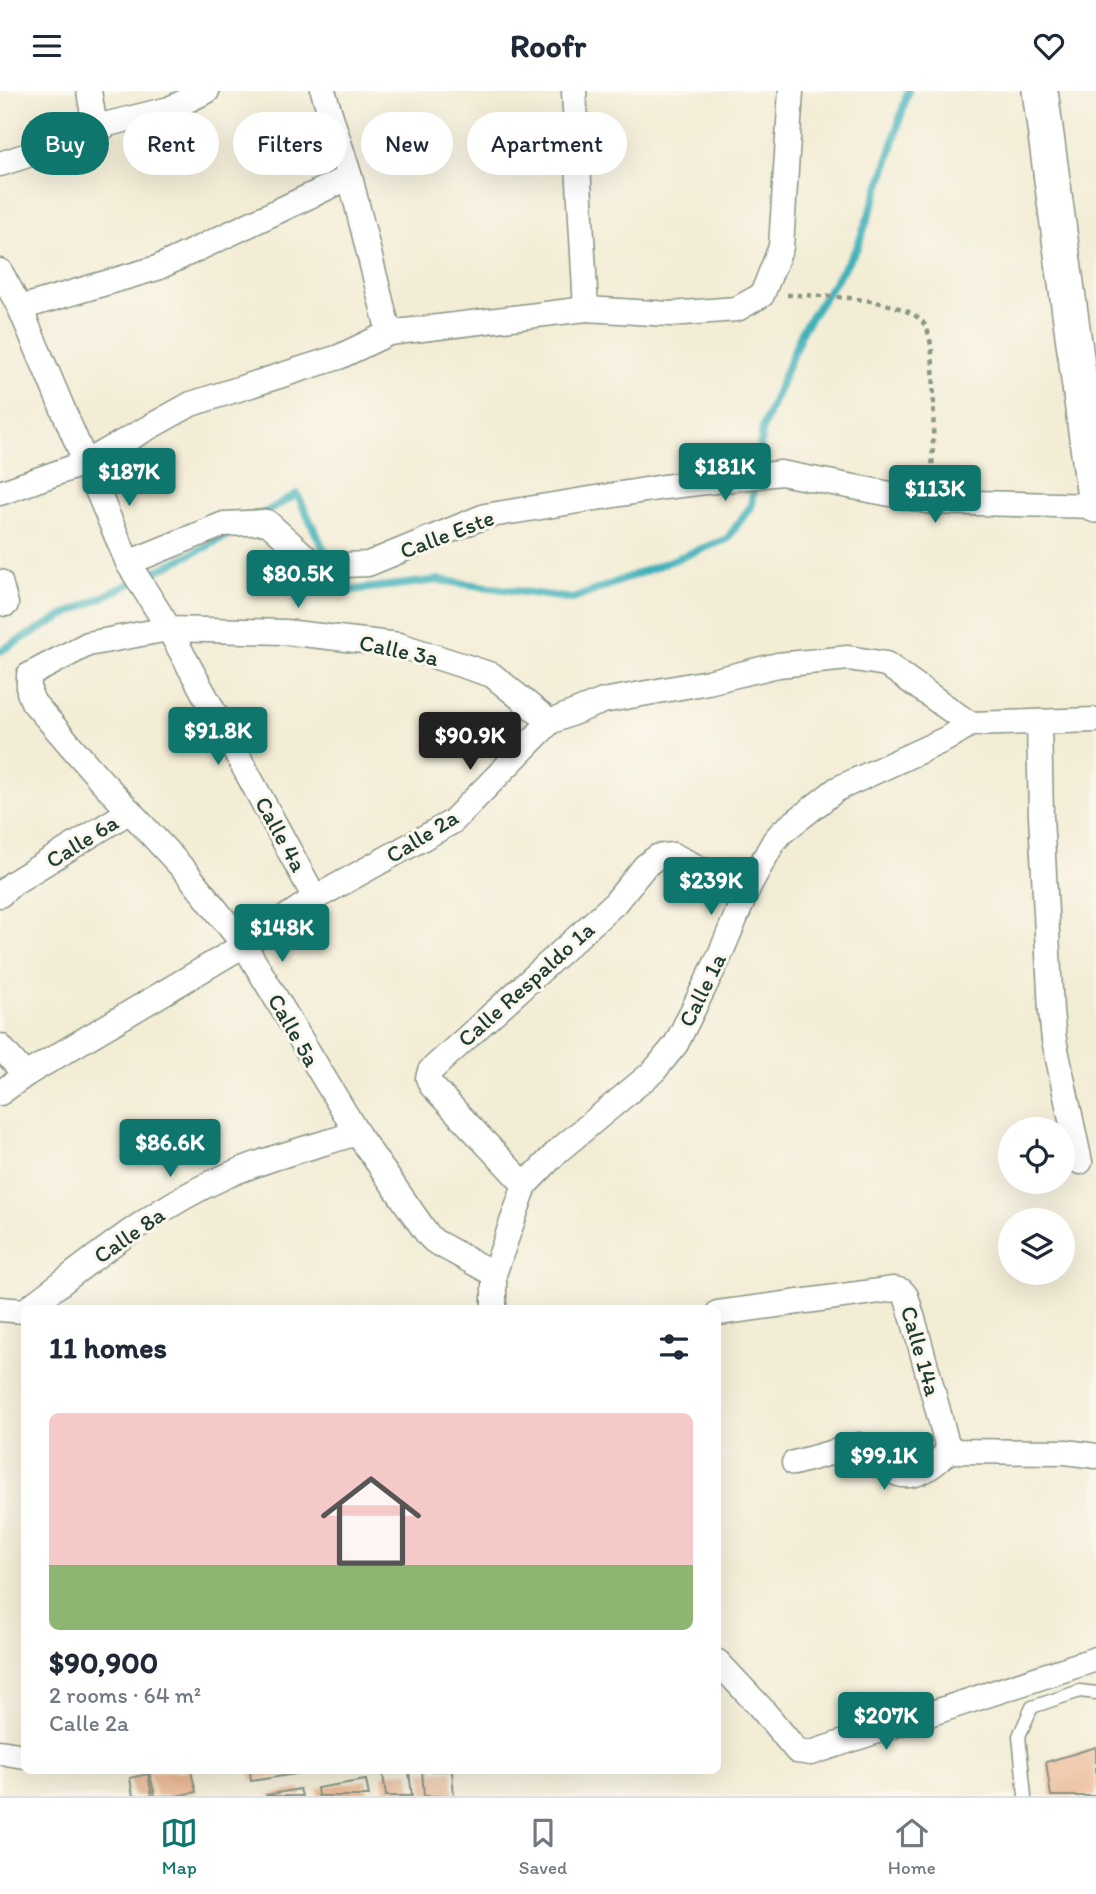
<!DOCTYPE html>
<html lang="en">
<head>
<meta charset="utf-8">
<style>
	body { margin:0; font-family:Itim,sans-serif; background:#f2f2f3; color:#1f2937; height:100vh; display:flex; flex-direction:column; font-size:26px; white-space:nowrap }
	* { box-sizing:border-box; margin:0 }
	p { font-size:23px; color:#747a83 }
	.icon { flex:none; width:38px; height:38px; fill:none; stroke:currentColor; stroke-width:2; stroke-linecap:round; stroke-linejoin:round }
	.map { position:relative; flex:1; overflow:hidden }
	.sheet { position:absolute; left:21px; top:1214px; width:700px; height:469px; display:flex; flex-direction:column; background:#fff; border-radius:10px; box-shadow:0 7px 28px #0002 }
	.sheet>* { flex:none }
	.banner { position:absolute; left:21px; top:21px; width:700px; height:63px; display:flex; gap:14px }
	.fabs { position:absolute; left:998px; top:1026px; display:grid; gap:14px }
	.fabs a { display:grid; place-items:center; width:77px; height:77px; border-radius:50%; background:#fff; box-shadow:0 7px 28px #0002; font-size:35px }
	.price { position:absolute; translate:-50% -60px; padding:0 16px; border-radius:7px; background:#0f766e; color:#fff; font-size:23px; line-height:46px; filter:drop-shadow(0 2px 4px #0008) }
	.price::after { content:''; position:absolute; left:50%; top:42px; width:21px; height:16px; margin-left:-10px; background:inherit; clip-path:polygon(0 0,100% 0,50% 100%) }
	.price.selected { background:#222; color:#fff }
	ul { padding:0; list-style:none }
	li { display:grid; align-content:center; gap:14px; height:371px; padding:0 28px }
	li+li { border-top:2px solid #e0e1e3 }
	li span { display:grid; place-items:center; height:217px; border-radius:10px; color:#555 }
	li>.icon { margin-inline-start:auto }
	span .icon { width:126px; height:126px; fill:#fffc; stroke-width:1 }
	li b { font-size:30px }
	h2 { display:flex; justify-content:space-between; align-items:center; height:84px; padding:0 28px; font-size:30px }
	.pill { padding:0 24px; border-radius:32px; background:#fff; box-shadow:0 7px 28px #0002; font-size:24px; line-height:63px }
	.pill.selected { background:#0f766e; color:#fff }
	header { display:flex; justify-content:space-between; align-items:center; height:91px; padding:0 28px; background:#fff; font-size:32px; font-weight:800 }
	.tab-bar { display:flex; justify-content:space-around; align-items:center; height:98px; border-top:2px solid #e0e1e3; background:#fff; font-size:19px; color:#747a83 }
	.tab-bar a { display:grid; justify-items:center; gap:4px }
	.tab-bar .selected { color:#0f766e }
	.map>svg:first-child { display:block }
	.lines { fill:none; stroke-linecap:round; stroke-linejoin:round }
	.stream { stroke:#41b1ba; stroke-width:8 }
	.building { fill:#eab691 }
	.lane-casing { stroke:#899585; stroke-width:15 }
	.street-casing { stroke:#899585; stroke-width:27 }
	.secondary-casing { stroke:#899585; stroke-width:38 }
	.path { stroke:#899585; stroke-width:4.5; stroke-dasharray:5 5; stroke-linecap:butt }
	.lane { stroke:#fff; stroke-width:12 }
	.street { stroke:#fff; stroke-width:24 }
	.secondary { stroke:#fff; stroke-width:35 }
	.labels { text-anchor:middle; stroke-width:6; stroke-linejoin:round; paint-order:stroke }
	.street-label { font-size:23px; fill:#1f3d34; stroke:#fbf7ec }
</style>
</head>
<body>
<header><svg class="icon" aria-label="menu" viewBox="0 0 24 24"><path d="M4 6h16M4 12h16M4 18h16"/></svg>Roofr<svg class="icon" aria-label="heart" viewBox="0 0 24 24"><path d="M12 20l-8-8c-3-5 5-10 8-4 3-6 11-1 8 4z"/></svg></header>
<div class="map">
<svg width="1096" height="1705" viewBox="0 0 1096 1705">
	<rect width="100%" height="100%" fill="#fbf7ec"/>
	<filter id="ink" filterUnits="userSpaceOnUse"><feTurbulence type="fractalNoise" baseFrequency=".0143" numOctaves="2"/><feDisplacementMap in="SourceGraphic" scale="14" xChannelSelector="R" yChannelSelector="G"/><feConvolveMatrix kernelMatrix="1 2 1 2 8 2 1 2 1" color-interpolation-filters="sRGB"/></filter>
	<filter id="wash" filterUnits="userSpaceOnUse"><feTurbulence type="fractalNoise" baseFrequency=".00686" numOctaves="4" result="noise"/><feDisplacementMap in="SourceGraphic" scale="28" xChannelSelector="R" yChannelSelector="G"/><feGaussianBlur stdDeviation="1.57" result="paint"/><feColorMatrix in="noise" values="0 0 0 0 0 0 0 0 0 0 0 0 0 0 0 0 0 1.4 0 .05"/><feComposite in="paint" operator="in"/></filter>
	<g filter="url(#wash)">
		<rect width="100%" height="100%" fill="#f3edd6"/>
		<g class="lines">
			<g class="stream">
				<polyline points="261,424 297,403 344,500 439,489 573,508 727,448 751,415 763,336 803,238 857,157 885,80 908,0"/>
				<polyline points="0,560 61,526 206,456 229,443"/>
			</g>
		</g>
		<g id="blocks">
			<g class="building">
				<polygon points="1096,1656 1096,1705 1051,1705 1046,1671"/>
				<polygon points="149,1680 191,1680 196,1701 176,1705 155,1705"/>
				<polygon points="250,1680 296,1680 296,1683 251,1690"/>
				<polygon points="409,1680 412,1705 386,1705 383,1683"/>
				<polygon points="422,1680 452,1680 454,1705 424,1705"/>
				<polygon points="148,1683 152,1705 133,1705 130,1687"/>
				<polygon points="366,1689 369,1705 318,1705 317,1697"/>
				<polygon points="300,1698 302,1705 266,1705 266,1704"/>
			</g>
		</g>
	</g>
	<g filter="url(#ink)">
		<use href="#blocks" fill-opacity="0" stroke="#899585" stroke-width="2"/>
		<g class="lines">
			<g class="lane-casing">
				<polyline id="lane" points="1025,1705 1019,1645 1032,1616 1080,1600 1096,1602"/>
			</g>
			<g class="street-casing">
				<g id="street">
					<polyline points="89,0 96,42"/>
					<polyline points="323,0 350,86 389,242"/>
					<polyline points="574,0 586,218"/>
					<polyline points="0,73 96,42 108,33 169,18 207,0"/>
					<polyline points="0,180 20,217 128,472 165,531 315,807"/>
					<polyline points="20,217 157,177 350,86"/>
					<polyline points="0,402 85,372 191,313 339,266 389,242 586,218 670,223 737,218 762,204 781,156 791,0"/>
					<polyline points="128,472 224,433 267,431 316,475 368,473 485,425 664,396 781,382 932,411 1096,415"/>
					<polyline points="0,491 6,513"/>
					<polyline points="1039,631 1041,725 1051,920 1054,949 1080,1071"/>
					<polyline points="0,804 13,792 130,720"/>
					<polyline points="0,955 25,984"/>
					<polyline points="0,1002 25,984 244,854 315,807 452,731 550,631 603,610 708,591 778,574 848,567 886,573 970,633"/>
					<polyline points="525,1094 431,994 428,987 430,980 615,812 645,775 657,766 673,764 703,779 749,795"/>
					<polyline points="494,1183 434,1150 428,1144 357,1042 244,854 187,782 97,685 33,611 29,601 29,584 88,553 168,538 285,541 399,554 492,584 550,631"/>
					<polyline points="0,1218 24,1220"/>
					<path d="M27 1218C90 1171 152 1118 224 1086 266 1067 313 1056 357 1042"/>
					<polyline points="494,1218 494,1183 525,1094 558,1060 654,980 676,953 719,866 749,795 774,750 782,741 837,698 946,648 970,633 1096,629"/>
					<polyline points="718,1222 894,1198 902,1200 906,1205 914,1231 947,1353 955,1360 1066,1361 1096,1365"/>
					<path d="M794 1372 859 1354C872 1359 880 1371 891 1379 913 1394 936 1373 951 1358"/>
					<polyline points="718,1571 761,1617 797,1660 811,1662 1096,1568"/>
					<polyline points="0,1661 24,1665"/>
				</g>
			</g>
			<g class="secondary-casing">
				<polyline id="secondary" points="1040,0 1096,414"/>
			</g>
			<path class="path" d="M787 204C818 204 907 206 925 234 939 255 932 358 932 388"/>
			<use href="#lane" class="lane"/>
			<use href="#street" class="street"/>
			<use href="#secondary" class="secondary"/>
		</g>
	</g>
	<g class="labels">
		<g class="street-label">
			<text transform="translate(447 443) rotate(-21)" y="8">Calle Este</text>
			<text transform="translate(399 559) rotate(12)" y="8">Calle 3a</text>
			<text transform="translate(281 743) rotate(61)" y="8">Calle 4a</text>
			<text transform="translate(422 745) rotate(-32)" y="8">Calle 2a</text>
			<text transform="translate(82 750) rotate(-32)" y="8">Calle 6a</text>
			<text transform="translate(526 893) rotate(-42)" y="8">Calle Respaldo 1a</text>
			<text transform="translate(702 899) rotate(-64)" y="8">Calle 1a</text>
			<text transform="translate(294 939) rotate(60)" y="8">Calle 5a</text>
			<text transform="translate(129 1144) rotate(-35)" y="8">Calle 8a</text>
			<text transform="translate(921 1260) rotate(74)" y="8">Calle 14a</text>
		</g>
	</g>
</svg>
<div class="fabs">
<a><svg class="icon" aria-label="locate" viewBox="0 0 24 24"><circle cx="12" cy="12" r="6"/><path d="M12 2v4M12 18v4M2 12h4M18 12h4"/></svg></a>
<a><svg class="icon" aria-label="layers" viewBox="0 0 24 24"><path d="M12 4l9 5-9 5-9-5zM3 14l9 5 9-5"/></svg></a>
</div>
<b class="price" style="left:725px;top:412px">$181K</b>
<b class="price" style="left:129px;top:417px">$187K</b>
<b class="price" style="left:935px;top:434px">$113K</b>
<b class="price" style="left:298px;top:519px">$80.5K</b>
<b class="price" style="left:218px;top:676px">$91.8K</b>
<b class="price selected" style="left:470px;top:681px">$90.9K</b>
<b class="price" style="left:711px;top:826px">$239K</b>
<b class="price" style="left:282px;top:873px">$148K</b>
<b class="price" style="left:170px;top:1088px">$86.6K</b>
<b class="price" style="left:884px;top:1401px">$99.1K</b>
<b class="price" style="left:886px;top:1661px">$207K</b>
<div class="banner">
<a class="pill selected">Buy</a>
<a class="pill">Rent</a>
<a class="pill">Filters</a>
<a class="pill">New</a>
<a class="pill">Apartment</a>
</div>
<section class="sheet">
<h2>11 homes<svg class="icon" aria-label="filters" viewBox="0 0 24 24"><path d="M4 7h16M4 17h16"/><circle cx="9" cy="7" r="2"/><circle cx="15" cy="17" r="2"/></svg></h2>
<ul>
<li><span style="background:linear-gradient(#f6c9c9 70%,#8fb573 0)"><svg class="icon" aria-label="home" viewBox="0 0 24 24"><path d="M3 11l9-7 9 7M6 9v11h12V9"/></svg></span><div><b>$90,900</b><p>2 rooms · 64 m²</p><p>Calle 2a</p></div></li>
</ul>
</section>
</div>
<nav class="tab-bar">
<a class="selected"><svg class="icon" aria-label="map" viewBox="0 0 24 24"><path d="M3 6l6-2 6 2 6-2v14l-6 2-6-2-6 2zM9 4v14M15 6v14"/></svg>Map</a>
<a><svg class="icon" aria-label="saved" viewBox="0 0 24 24"><path d="M7 4h10v16l-5-4-5 4z"/></svg>Saved</a>
<a><svg class="icon" aria-label="home" viewBox="0 0 24 24"><path d="M3 11l9-7 9 7M6 9v11h12V9"/></svg>Home</a>
</nav>
</body>
</html>
